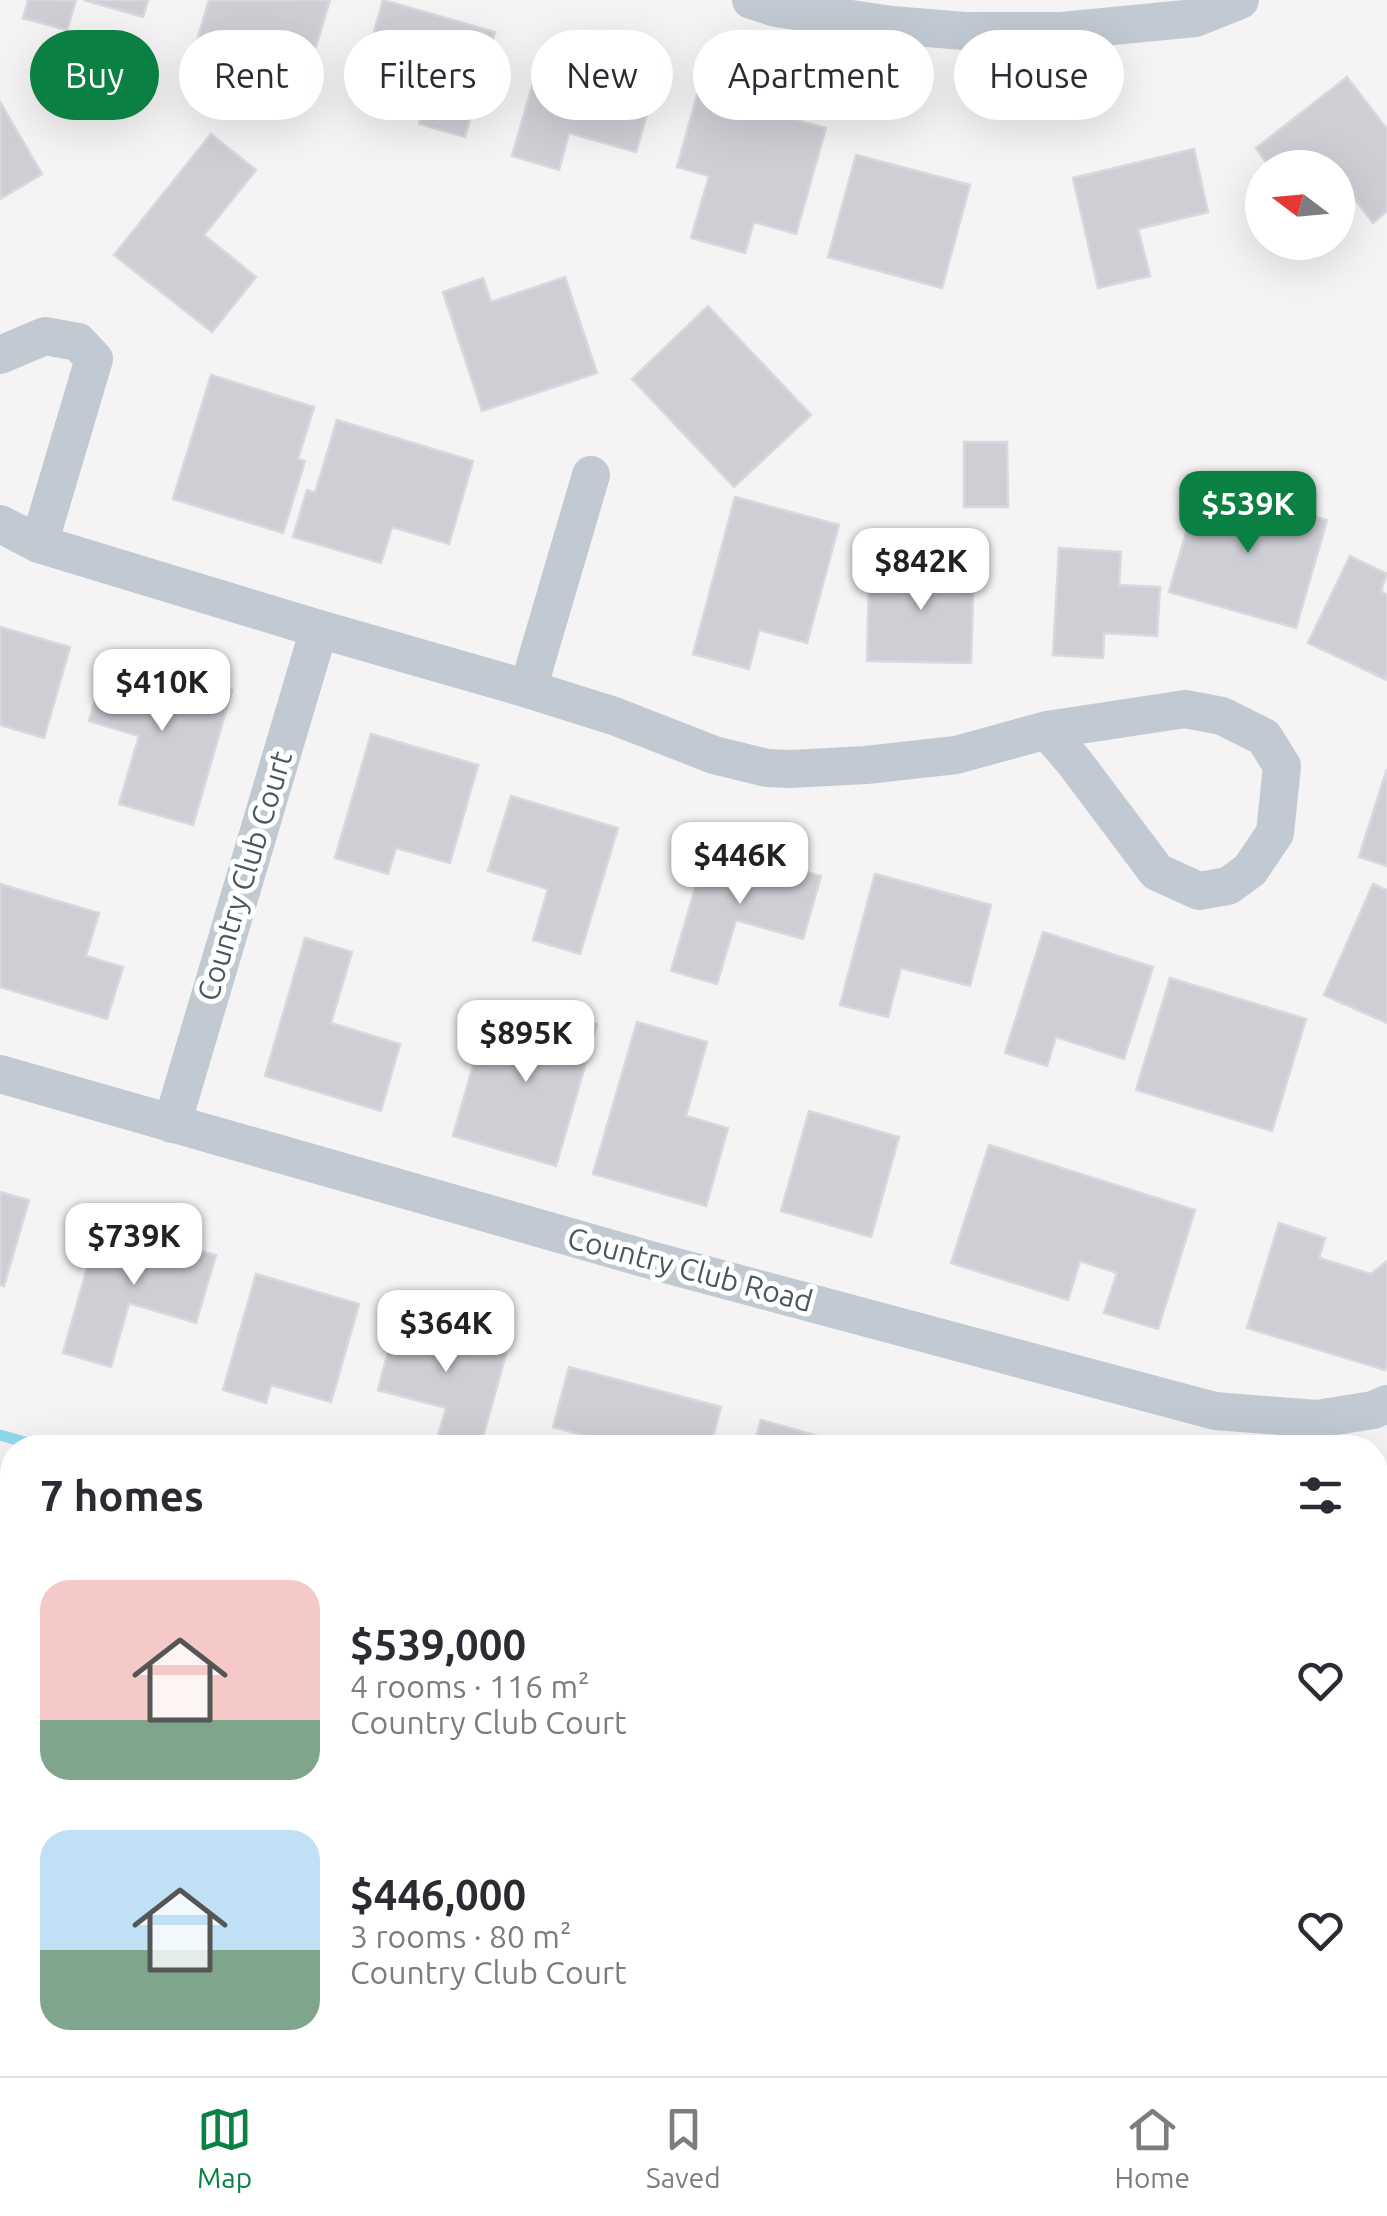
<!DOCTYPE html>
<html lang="en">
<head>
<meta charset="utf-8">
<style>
	body { margin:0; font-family:Ubuntu,sans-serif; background:#f7f7f7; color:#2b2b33; height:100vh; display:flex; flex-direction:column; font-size:38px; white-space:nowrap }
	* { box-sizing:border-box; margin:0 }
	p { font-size:32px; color:#7c7c81 }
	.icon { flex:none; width:55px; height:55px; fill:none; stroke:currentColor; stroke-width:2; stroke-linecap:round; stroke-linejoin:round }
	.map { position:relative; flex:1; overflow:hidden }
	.panel { position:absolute; left:0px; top:1435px; width:1388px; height:642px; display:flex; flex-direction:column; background:#fff; border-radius:40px 40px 0 0; box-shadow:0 10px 40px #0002 }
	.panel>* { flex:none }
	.hud { position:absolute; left:30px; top:30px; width:1328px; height:90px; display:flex; gap:20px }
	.needle { width:65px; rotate:286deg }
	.tools { position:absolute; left:1245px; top:150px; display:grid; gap:20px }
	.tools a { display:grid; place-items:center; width:110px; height:110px; border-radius:50%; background:#fff; box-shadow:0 10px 40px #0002; font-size:50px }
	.price { position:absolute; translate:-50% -85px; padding:0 22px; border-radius:20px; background:#fff; color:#222; font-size:32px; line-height:65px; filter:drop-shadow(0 2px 5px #0008) }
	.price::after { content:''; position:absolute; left:50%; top:60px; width:30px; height:22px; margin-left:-15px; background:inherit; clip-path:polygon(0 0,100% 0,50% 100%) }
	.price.on { background:#0b8043; color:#fff }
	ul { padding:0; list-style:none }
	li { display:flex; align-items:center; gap:30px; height:250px; padding:0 40px }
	li span { display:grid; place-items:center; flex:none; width:280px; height:200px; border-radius:30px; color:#555 }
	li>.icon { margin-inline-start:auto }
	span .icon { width:120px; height:120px; fill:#fffc; stroke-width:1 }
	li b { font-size:42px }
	h2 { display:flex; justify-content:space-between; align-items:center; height:120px; padding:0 40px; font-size:42px }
	.chip { padding:0 35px; border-radius:45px; background:#fff; box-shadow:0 10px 40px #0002; font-size:35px; line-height:90px }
	.chip.on { background:#0b8043; color:#fff }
	.tab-bar { display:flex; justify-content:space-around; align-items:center; height:140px; border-top:2px solid #e1e1e2; background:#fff; font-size:28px; color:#7c7c81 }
	.tab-bar a { display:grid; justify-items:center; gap:5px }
	.tab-bar .on { color:#0b8043 }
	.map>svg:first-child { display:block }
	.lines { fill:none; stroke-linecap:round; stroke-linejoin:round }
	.stream { stroke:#90daee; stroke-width:11 }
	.building { fill:#cdcfd5; stroke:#d7d9de; stroke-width:2.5 }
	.minor { stroke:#c1cad2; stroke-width:38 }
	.labels { text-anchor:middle; stroke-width:10; stroke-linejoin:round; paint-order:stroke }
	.street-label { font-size:30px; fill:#4a5661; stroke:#fff }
</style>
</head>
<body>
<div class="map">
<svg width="1387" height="2076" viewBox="0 0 1387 2076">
	<rect width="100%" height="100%" fill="#f5f3f3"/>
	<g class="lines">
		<g class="stream">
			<polyline points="0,1435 46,1448"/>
			<polyline points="1375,1789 1387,1788"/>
		</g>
	</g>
	<g class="building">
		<polygon points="28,0 76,0 67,30 23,18"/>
		<polygon points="84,0 148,0 143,17"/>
		<polygon points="209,0 330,0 309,69 248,51 235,99 184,84"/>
		<polygon points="383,0 495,32 465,137 419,124 429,89 363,71"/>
		<polygon points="543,48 657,81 636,152 569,133 559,170 512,156"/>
		<polygon points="1347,77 1387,129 1387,211 1373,223 1342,183 1338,186 1338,168 1270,168 1256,148"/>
		<polygon points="698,92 826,128 796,234 754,222 745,253 691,238 709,176 677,167"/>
		<polygon points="0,102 42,174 0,199"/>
		<polygon points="211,134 256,170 204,235 256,277 212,332 114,255"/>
		<polygon points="1194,149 1208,212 1138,229 1150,276 1098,288 1073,178"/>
		<polygon points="856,155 970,185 942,288 828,257"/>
		<polygon points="565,277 597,373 482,411 443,292 483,278 491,302"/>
		<polygon points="708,306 811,415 734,487 632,379"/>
		<polygon points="211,375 314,407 298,459 305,461 283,533 173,499"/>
		<polygon points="337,420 473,461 449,544 392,527 381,563 293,537 307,490 315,493"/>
		<polygon points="964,442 1007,442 1008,507 964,507"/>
		<polygon points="1200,484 1327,520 1296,628 1169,592"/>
		<polygon points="735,497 839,525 807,643 759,630 749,669 693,654"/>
		<polygon points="1059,548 1121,552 1119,585 1160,587 1157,636 1104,633 1103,658 1053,655"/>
		<polygon points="1350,556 1387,574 1381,591 1387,595 1387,680 1308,643"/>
		<polygon points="890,557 936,558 936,565 974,566 971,663 867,661 869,578 890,579"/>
		<polygon points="0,627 70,647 44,738 0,725"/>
		<polygon points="108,654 232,690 193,825 119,804 139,736 89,721"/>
		<polygon points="371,734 478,765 450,863 396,848 388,874 335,858"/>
		<polygon points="1387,769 1387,866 1359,857"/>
		<polygon points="511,796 618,828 580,954 533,940 548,889 488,871"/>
		<polygon points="708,844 821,876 803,939 736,920 717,984 671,971"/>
		<polygon points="875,874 991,905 970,986 901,968 888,1017 840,1005"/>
		<polygon points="0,884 99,913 86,956 123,967 107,1019 0,987"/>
		<polygon points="1373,884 1387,890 1387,1023 1324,995"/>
		<polygon points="1043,932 1153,967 1124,1059 1056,1037 1047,1066 1005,1053"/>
		<polygon points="305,938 352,952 331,1023 400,1044 381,1111 265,1076"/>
		<polygon points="1170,978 1306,1019 1272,1131 1136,1090"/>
		<polygon points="535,1006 597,1024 556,1166 453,1136 487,1016 529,1028"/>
		<polygon points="637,1022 707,1042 686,1116 728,1128 706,1206 593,1174"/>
		<polygon points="809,1111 899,1137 871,1237 781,1211"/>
		<polygon points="989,1145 1195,1210 1158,1329 1104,1313 1117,1273 1080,1261 1068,1300 951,1263"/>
		<polygon points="0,1192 29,1200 4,1286 0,1285"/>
		<polygon points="100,1222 216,1255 196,1323 129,1303 111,1367 63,1353"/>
		<polygon points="1279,1223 1325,1238 1319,1258 1371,1274 1387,1261 1387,1363 1385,1370 1247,1328"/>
		<polygon points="256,1274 359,1304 331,1402 271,1385 266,1403 223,1390"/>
		<polygon points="398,1313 509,1343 480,1448 435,1446 446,1408 378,1390"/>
		<polygon points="569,1367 721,1407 710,1448 631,1448 553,1427"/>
		<polygon points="761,1420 822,1437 819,1448 753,1448"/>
		<polygon points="0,1636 12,1639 12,1713 0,1710"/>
		<polygon points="12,1986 12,2065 40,2065 36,2076 26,2076 0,2068 0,2030"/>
		<polygon points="1387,2002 1387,2046 1375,2021 1375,2008"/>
		<polygon points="145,2065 265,2065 262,2076 142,2076"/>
		<polygon points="315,2065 433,2065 430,2076 312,2076"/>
		<polygon points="1087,2065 1169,2065 1166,2076 1126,2076"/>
		<polygon points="1213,2065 1329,2065 1328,2076 1212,2076"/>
	</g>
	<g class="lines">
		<g class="minor">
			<polyline points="751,0 776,8 892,25 964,31 1062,31 1195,18 1240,0"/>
			<polyline points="0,355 45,336 78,342 94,359 39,544"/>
			<polyline points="0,524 39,544 319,629 528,689 614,716 714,755 767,768 791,769 866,765 956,755 1047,730"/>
			<polyline points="528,689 591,475"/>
			<polygon points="1185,709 1222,716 1264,737 1282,766 1275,833 1250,870 1228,886 1199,891 1157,872 1075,763 1047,730"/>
			<polyline points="0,1074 654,1261 1215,1411 1317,1419 1373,1410 1387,1404"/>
			<polyline points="172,1124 319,629"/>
			<polyline points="0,1841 12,1844"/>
			<polyline points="762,2065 800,2076"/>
		</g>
	</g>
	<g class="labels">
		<g class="street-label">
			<text transform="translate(245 876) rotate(-73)" y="10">Country Club Court</text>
			<text transform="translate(690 1270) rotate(15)" y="10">Country Club Road</text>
		</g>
	</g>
</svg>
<div class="tools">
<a><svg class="needle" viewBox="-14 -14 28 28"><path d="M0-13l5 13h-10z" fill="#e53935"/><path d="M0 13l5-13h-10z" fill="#7c7c81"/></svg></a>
</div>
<b class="price on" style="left:1248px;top:556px">$539K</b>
<b class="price" style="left:921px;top:613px">$842K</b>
<b class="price" style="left:162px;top:734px">$410K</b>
<b class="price" style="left:740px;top:907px">$446K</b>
<b class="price" style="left:526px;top:1085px">$895K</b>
<b class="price" style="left:134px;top:1288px">$739K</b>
<b class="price" style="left:446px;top:1375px">$364K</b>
<div class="hud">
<a class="chip on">Buy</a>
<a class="chip">Rent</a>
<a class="chip">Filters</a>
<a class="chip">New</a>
<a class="chip">Apartment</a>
<a class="chip">House</a>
</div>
<section class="panel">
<h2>7 homes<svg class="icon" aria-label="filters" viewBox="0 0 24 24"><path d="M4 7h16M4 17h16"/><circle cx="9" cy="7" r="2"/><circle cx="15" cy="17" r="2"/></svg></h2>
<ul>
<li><span style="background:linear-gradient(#f6c9c9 70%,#7fa58c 0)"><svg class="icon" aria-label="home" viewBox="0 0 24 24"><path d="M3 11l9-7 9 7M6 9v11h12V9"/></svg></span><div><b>$539,000</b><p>4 rooms · 116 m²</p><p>Country Club Court</p></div><svg class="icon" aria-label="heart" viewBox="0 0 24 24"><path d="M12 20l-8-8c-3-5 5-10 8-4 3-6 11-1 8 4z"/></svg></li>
<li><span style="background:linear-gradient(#bfe0f5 60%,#7fa58c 0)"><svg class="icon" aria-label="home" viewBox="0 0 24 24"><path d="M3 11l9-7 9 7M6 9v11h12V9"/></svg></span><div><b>$446,000</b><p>3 rooms · 80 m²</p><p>Country Club Court</p></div><svg class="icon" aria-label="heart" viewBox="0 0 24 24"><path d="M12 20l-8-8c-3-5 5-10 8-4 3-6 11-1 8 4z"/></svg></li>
</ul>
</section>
</div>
<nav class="tab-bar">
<a class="on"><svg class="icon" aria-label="map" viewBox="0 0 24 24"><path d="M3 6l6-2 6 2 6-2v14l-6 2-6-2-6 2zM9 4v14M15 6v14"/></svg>Map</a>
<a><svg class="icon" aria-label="saved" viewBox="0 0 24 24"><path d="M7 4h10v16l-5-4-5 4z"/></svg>Saved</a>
<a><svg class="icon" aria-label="home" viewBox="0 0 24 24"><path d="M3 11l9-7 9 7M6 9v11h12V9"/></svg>Home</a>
</nav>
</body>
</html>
